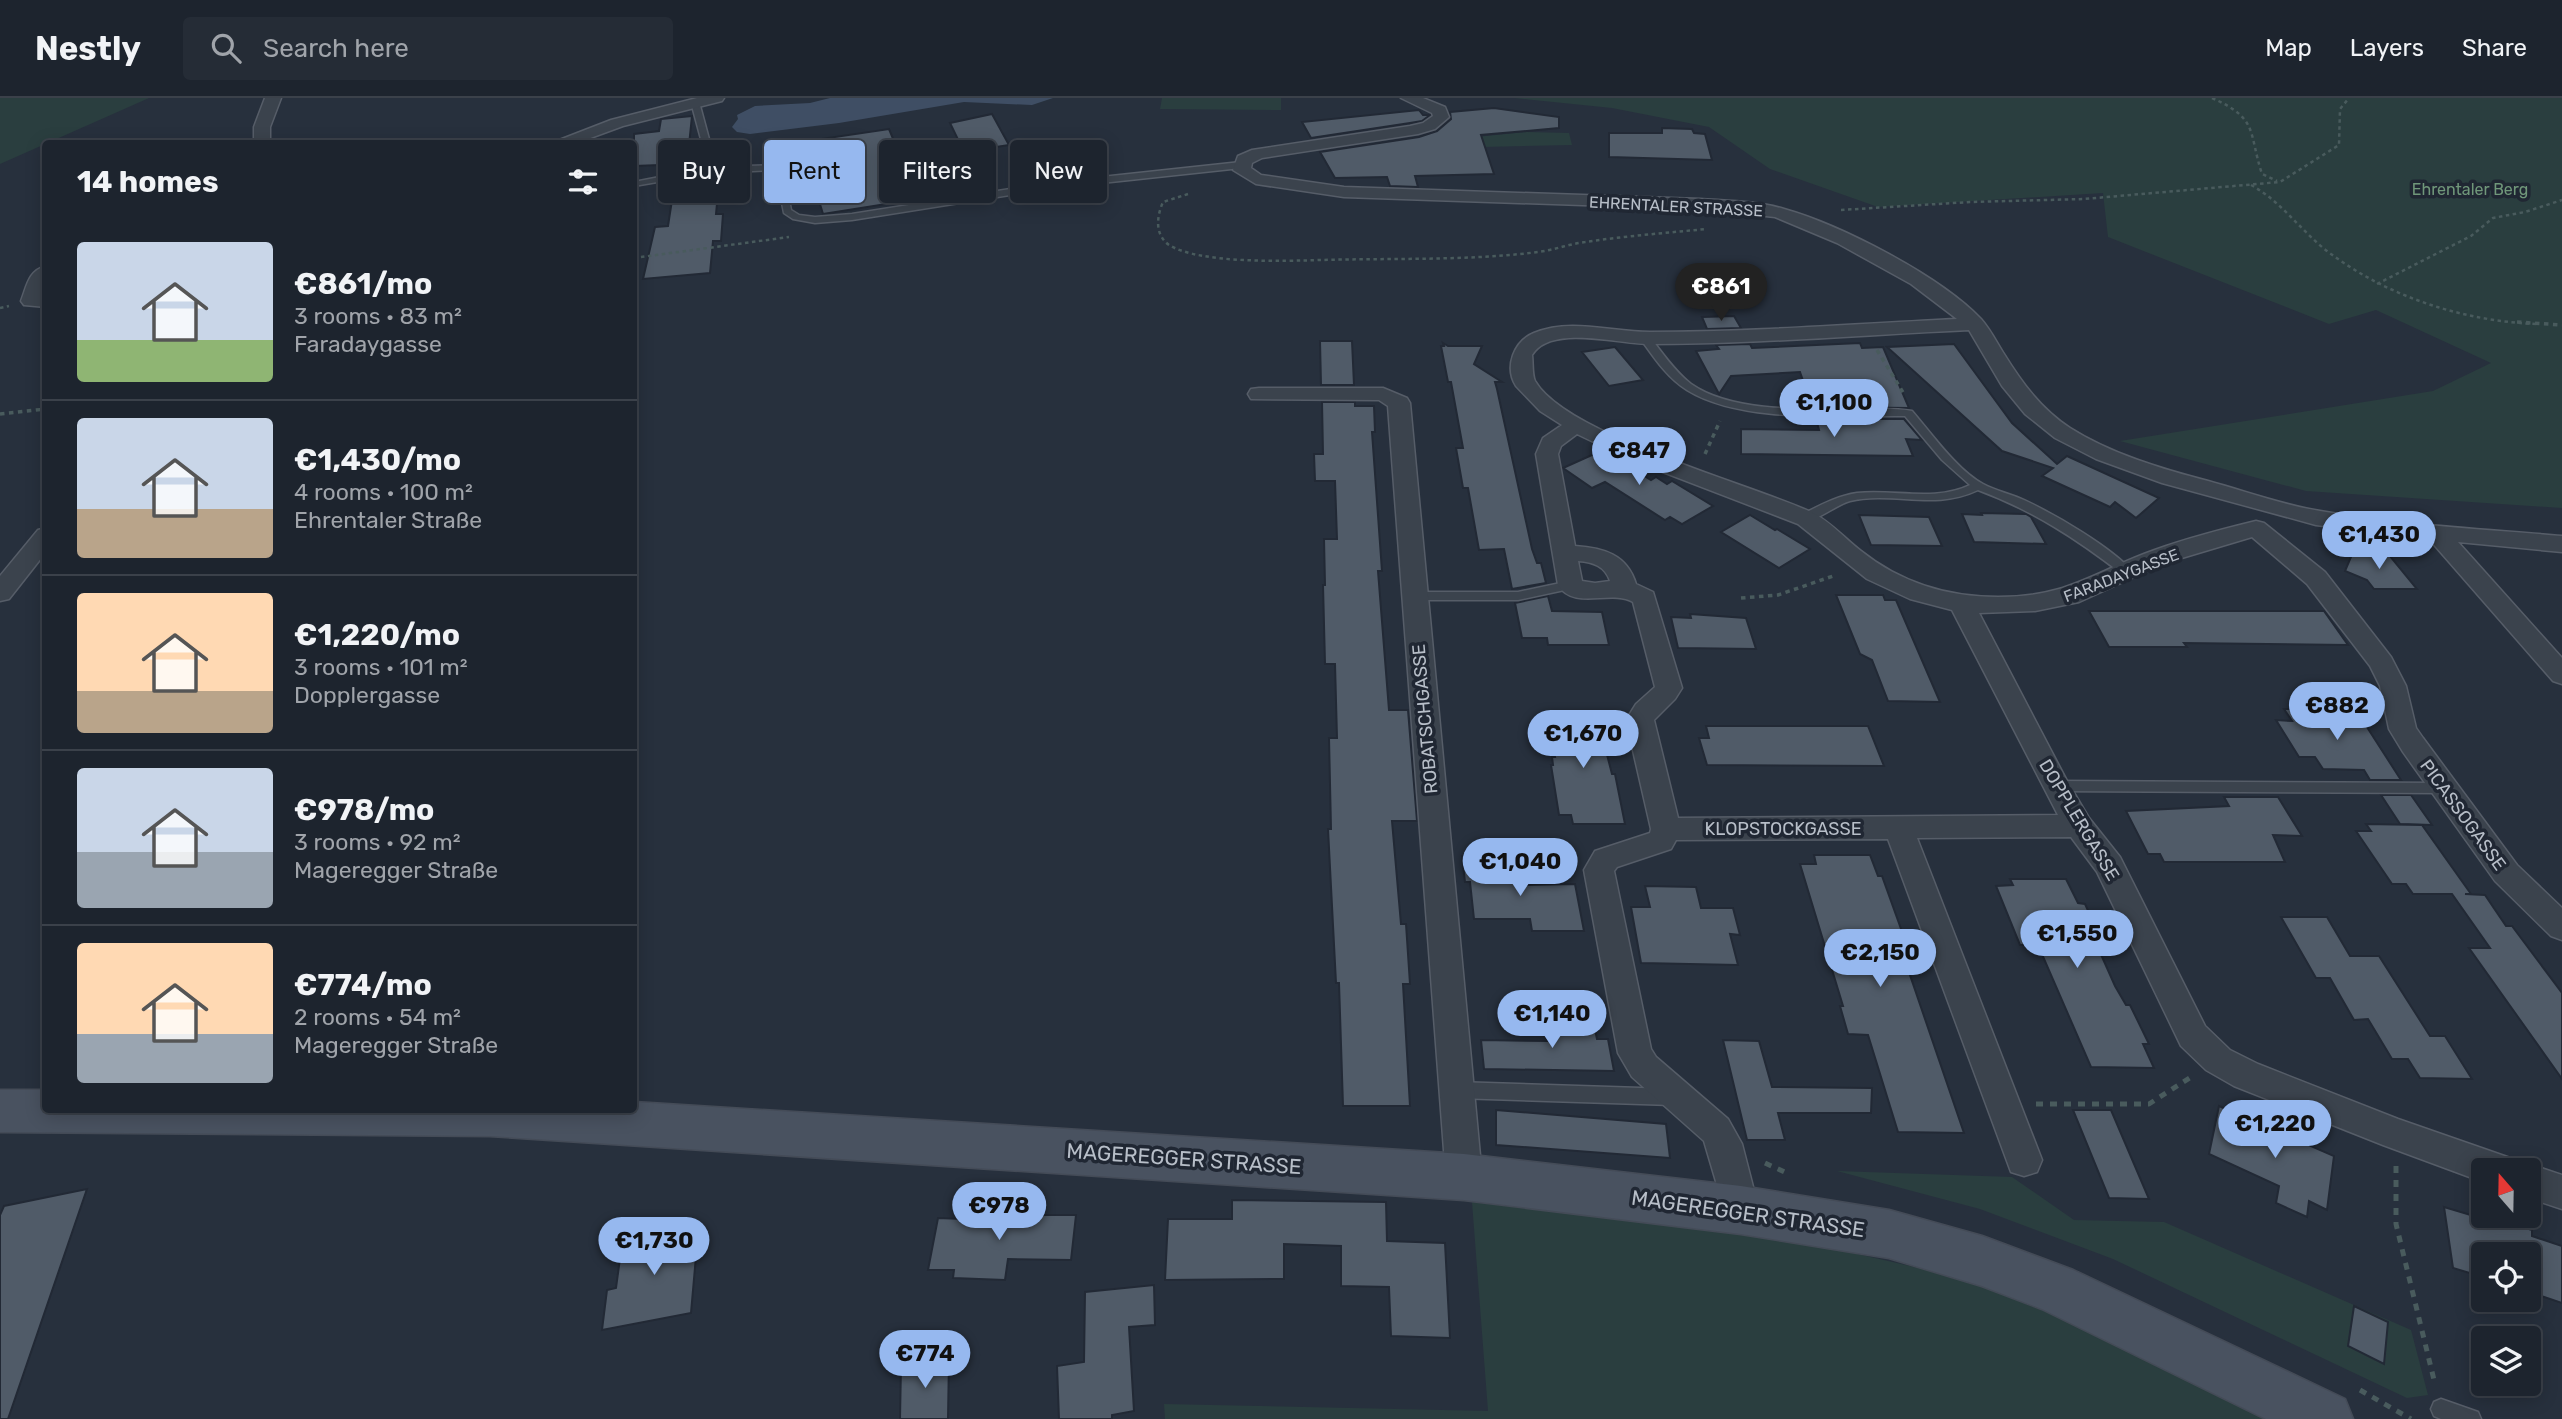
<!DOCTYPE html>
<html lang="en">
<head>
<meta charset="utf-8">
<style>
	body { margin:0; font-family:Rubik,sans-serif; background:#252c36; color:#f1f3f6; height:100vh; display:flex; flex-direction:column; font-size:26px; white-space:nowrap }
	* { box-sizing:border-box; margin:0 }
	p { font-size:23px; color:#a0a4aa }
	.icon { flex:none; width:38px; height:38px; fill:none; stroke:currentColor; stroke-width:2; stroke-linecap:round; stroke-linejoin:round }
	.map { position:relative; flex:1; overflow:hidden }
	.sheet { position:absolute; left:42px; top:42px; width:595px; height:973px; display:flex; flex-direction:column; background:#1d242e; border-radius:7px; box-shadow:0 4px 18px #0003,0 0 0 2px #3b414a }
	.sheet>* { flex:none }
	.hud { position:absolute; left:658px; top:42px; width:665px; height:63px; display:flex; gap:14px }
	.needle { width:46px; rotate:340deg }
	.controls { position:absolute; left:2471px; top:1060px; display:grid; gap:14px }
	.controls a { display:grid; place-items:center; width:70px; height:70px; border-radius:7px; background:#1d242e; box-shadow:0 4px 18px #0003,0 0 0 2px #3b414a; font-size:35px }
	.price { position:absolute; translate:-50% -60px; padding:0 16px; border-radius:24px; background:#96b8ef; color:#111; font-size:23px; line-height:46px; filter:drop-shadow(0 2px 4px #0008) }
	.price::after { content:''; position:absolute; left:50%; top:42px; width:21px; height:16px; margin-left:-10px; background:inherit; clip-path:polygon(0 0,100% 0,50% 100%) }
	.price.active { background:#222; color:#fff }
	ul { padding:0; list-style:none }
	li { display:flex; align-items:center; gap:21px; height:175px; padding:0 35px }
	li+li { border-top:2px solid #3b414a }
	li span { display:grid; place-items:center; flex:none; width:196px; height:140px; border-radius:7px; color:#555 }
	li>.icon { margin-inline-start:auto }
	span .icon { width:84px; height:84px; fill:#fffc; stroke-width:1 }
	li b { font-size:30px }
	h2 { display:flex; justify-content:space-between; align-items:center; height:84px; padding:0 35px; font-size:30px }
	.chip { padding:0 24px; border-radius:7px; background:#1d242e; box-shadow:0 4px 18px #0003,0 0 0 2px #3b414a; font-size:24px; line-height:63px }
	.chip.active { background:#96b8ef; color:#111 }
	header { display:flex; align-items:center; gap:42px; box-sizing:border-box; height:98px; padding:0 35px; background:#1d242e; border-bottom:2px solid #3b414a }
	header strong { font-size:33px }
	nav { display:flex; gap:38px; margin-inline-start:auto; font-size:24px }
	.search { width:490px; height:63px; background:#252c36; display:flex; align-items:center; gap:18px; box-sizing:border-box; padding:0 24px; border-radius:7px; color:#a0a4aa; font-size:26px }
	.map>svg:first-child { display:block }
	.green { fill:#2a3e3f }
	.water { fill:#3f4e64 }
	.building { fill:#505b68; stroke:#222935; stroke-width:2 }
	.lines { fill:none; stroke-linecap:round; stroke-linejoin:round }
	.lane-casing { stroke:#565d68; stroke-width:3 }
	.street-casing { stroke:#565d68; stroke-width:3 }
	.secondary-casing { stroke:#444b57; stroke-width:3 }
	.path-far2 { stroke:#495b5d; stroke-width:2.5; stroke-dasharray:3.5 3.5; stroke-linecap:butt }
	.path-far1 { stroke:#495b5d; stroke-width:3.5; stroke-dasharray:4.5 4.5; stroke-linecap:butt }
	.path { stroke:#495b5d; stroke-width:5; stroke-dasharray:7 7; stroke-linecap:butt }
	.lane { fill:#3b434d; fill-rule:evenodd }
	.street { fill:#3b434d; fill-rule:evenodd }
	.secondary { fill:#495260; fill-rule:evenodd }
	.labels { text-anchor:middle; stroke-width:7; stroke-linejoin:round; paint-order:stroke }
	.far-park-label { font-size:16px; fill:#70977a; stroke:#202733 }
	.far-street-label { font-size:16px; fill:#b7bec8; stroke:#202733 }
	.street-label { font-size:18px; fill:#b7bec8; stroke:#202733 }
	.near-street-label { font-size:21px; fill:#b7bec8; stroke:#202733 }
</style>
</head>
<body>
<header>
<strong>Nestly</strong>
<div class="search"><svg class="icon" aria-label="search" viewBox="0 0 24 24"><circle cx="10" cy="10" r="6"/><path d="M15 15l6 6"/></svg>Search here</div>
<nav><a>Map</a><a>Layers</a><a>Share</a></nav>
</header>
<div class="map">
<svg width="2562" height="1321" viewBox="0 0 2562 1321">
	<rect width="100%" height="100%" fill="#27303d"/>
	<g class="green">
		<polygon points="0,0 149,0 0,66"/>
		<polygon points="1162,0 1281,0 1281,12 1160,11"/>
		<polygon points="1514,0 2562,0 2562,410 2306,393 2120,343 2433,293 2491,265 2376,212 2329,226 2108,139 2103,95 1878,109 1770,71 1709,29 1612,10"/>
		<polygon points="1527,34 1569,35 1572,47 1481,49 1466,40"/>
		<polygon points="1837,1073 2012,1079 2074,1122 2164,1124 2411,1232 2428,1297 2407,1300 2113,1161 1980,1111"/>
		<polygon points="1472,1104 1792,1141 1958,1179 2105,1237 2275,1321 1165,1321 1164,1306 1488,1313"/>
	</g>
	<polygon class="water" points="830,0 1053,0 1032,7 964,4 839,25 750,36 737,34 732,29 738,21 737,17 755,8 810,5"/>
	<g class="building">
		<polygon points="1494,10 1559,19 1559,30 1481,37 1494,76 1415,78 1418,89 1390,88 1387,79 1335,80 1320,54 1419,39 1437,33 1451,21 1450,14"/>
		<polygon points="1419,12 1423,17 1430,17 1422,23 1410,25 1311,40 1302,24"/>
		<polygon points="992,16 1009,47 964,54 950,25"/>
		<polygon points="692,18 687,66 634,68 634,36 659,33 661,21"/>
		<polygon points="1662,30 1692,31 1694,35 1705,36 1712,62 1609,59 1609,35 1662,35"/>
		<polygon points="889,31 918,101 823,116 801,44"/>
		<polygon points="719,85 716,116 723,116 721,143 713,143 710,175 643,181 655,129 668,128 674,89"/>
		<polygon points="1734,218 1741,230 1707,231 1702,219"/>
		<polygon points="1320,243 1352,243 1354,287 1321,287"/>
		<polygon points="1443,245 1448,248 1482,248 1474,266 1502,284 1495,284 1497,291 1532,451 1537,465 1541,465 1546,485 1512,491 1504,451 1479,452 1468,390 1463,390 1456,350 1463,350 1451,284 1448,284 1441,248 1444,248"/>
		<polygon points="1860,245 1862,250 1883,249 1909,310 1812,309 1800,274 1731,278 1719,296 1696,253 1719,251 1716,247 1750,246 1752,250"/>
		<polygon points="1954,246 2012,325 2057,366 2067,358 2159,400 2136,420 2115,404 2110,409 2042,378 2053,370 2002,353 1887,249"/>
		<polygon points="1615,249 1643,282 1609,288 1582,254"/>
		<polygon points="1322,304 1355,304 1355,308 1374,308 1375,334 1372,334 1382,473 1378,473 1389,612 1408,612 1417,723 1392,723 1401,826 1406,826 1410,886 1403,886 1410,1008 1343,1008 1339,885 1336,885 1328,731 1331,731 1329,640 1337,640 1335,566 1325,566 1323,487 1325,487 1324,441 1337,441 1335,383 1315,383 1314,356 1323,356"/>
		<polygon points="1816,321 1904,321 1922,342 1906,341 1913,358 1741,356 1741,331 1819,332"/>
		<polygon points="1603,352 1651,382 1656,379 1667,386 1672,383 1713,408 1682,426 1670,419 1665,422 1605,384 1592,390 1563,370"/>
		<polygon points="1981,415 2026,416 2031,419 2046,446 1974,444 1962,416 1982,417"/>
		<polygon points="1750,417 1775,432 1777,431 1810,451 1779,470 1721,434"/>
		<polygon points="1859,417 1929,419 1942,448 1871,447"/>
		<polygon points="2353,454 2382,454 2390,458 2417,491 2374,491 2367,482 2345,473"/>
		<polygon points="1836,497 1883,497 1885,502 1896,502 1940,604 1888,603 1872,562 1860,556"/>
		<polygon points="1548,498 1552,513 1602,514 1609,547 1548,547 1547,540 1522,540 1515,505"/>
		<polygon points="2089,513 2324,513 2348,547 2184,545 2187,549 2109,549"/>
		<polygon points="1690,516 1746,520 1756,551 1678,550 1671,519 1691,520"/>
		<polygon points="2284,611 2356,612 2401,682 2370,682 2364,672 2323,671 2315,659 2299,659 2276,622 2292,623"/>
		<polygon points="1596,614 1612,676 1615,676 1625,726 1573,726 1571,717 1559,717 1551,667 1553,667 1552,659 1555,659 1545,615"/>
		<polygon points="1706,628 1868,628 1884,668 1707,667 1699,640 1709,640"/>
		<polygon points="2381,697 2411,697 2432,727 2400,726"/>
		<polygon points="2224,699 2278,699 2302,738 2273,737 2285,764 2164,764 2160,756 2148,756 2126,713 2229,708"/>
		<polygon points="2366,726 2422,727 2471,796 2465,796 2485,797 2506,828 2512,828 2562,895 2562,981 2469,850 2490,850 2452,796 2413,796 2406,786 2392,786 2356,733 2371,733"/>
		<polygon points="1814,757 1870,757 1878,778 1882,778 1905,842 1898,842 1964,1035 1898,1034 1868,937 1848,936 1840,908 1843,908 1800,766 1816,766"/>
		<polygon points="1462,758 1503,758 1507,784 1524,784 1525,787 1575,786 1584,833 1532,833 1530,821 1474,821 1470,784 1465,784"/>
		<polygon points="2010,781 2066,781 2078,805 2085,806 2098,834 2091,834 2115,888 2126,907 2130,907 2149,946 2143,946 2154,970 2091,969 2038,847 2020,847 1996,788 2013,787"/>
		<polygon points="1645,788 1696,789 1701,810 1733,810 1740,837 1730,836 1738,867 1641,865 1631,809 1650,809"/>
		<polygon points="2281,819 2327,819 2350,858 2379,858 2430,938 2445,938 2472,981 2420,980 2408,961 2392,961 2368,921 2354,922 2330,880 2316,880"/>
		<polygon points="1593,922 1597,941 1608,941 1614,973 1484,971 1481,942 1547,943 1544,923"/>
		<polygon points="1723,942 1759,943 1772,989 1872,990 1871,1015 1778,1015 1785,1042 1747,1042"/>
		<polygon points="2219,1008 2334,1058 2327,1112 2309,1103 2307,1119 2276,1105 2279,1088 2209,1056"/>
		<polygon points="1496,1012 1666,1026 1670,1060 1496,1047"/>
		<polygon points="2073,1012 2111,1012 2149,1101 2109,1100"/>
		<polygon points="87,1091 8,1321 0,1321 0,1117 4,1108"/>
		<polygon points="1232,1102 1386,1104 1387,1143 1445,1145 1450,1240 1391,1238 1389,1189 1341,1188 1341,1148 1284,1146 1284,1181 1165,1182 1168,1121 1232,1121"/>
		<polygon points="2444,1109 2474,1118 2488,1118 2532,1132 2532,1138 2562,1148 2562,1205 2529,1194 2529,1157 2483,1157 2483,1179 2453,1170"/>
		<polygon points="965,1112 993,1112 992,1117 1076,1117 1071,1162 1008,1161 1005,1182 953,1180 954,1172 928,1172 938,1120 963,1121"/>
		<polygon points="699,1124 691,1215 602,1232 607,1192 616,1190 623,1138"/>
		<polygon points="1154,1187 1155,1227 1129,1229 1134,1313 1112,1317 1112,1321 1059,1321 1057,1268 1084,1264 1085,1194"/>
		<polygon points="2354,1208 2388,1224 2384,1266 2348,1248"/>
		<polygon points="949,1260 948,1321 900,1321 901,1267"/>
	</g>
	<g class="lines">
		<g class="lane-casing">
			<g id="lane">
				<polygon points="695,2 699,4 713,56 714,69 778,67 784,75 791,112 799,117 815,119 852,116 1055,84 1241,64 1245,67 1241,70 1055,90 852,122 815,125 793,121 784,115 776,75 773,72 710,75 634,88 634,84 706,70 705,56 691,4"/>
				<path d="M1645 237 1649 238C1662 254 1674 273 1691 286 1734 316 1814 311 1864 311 1879 311 1896 310 1912 313 1931 335 1958 373 1983 386 1996 393 2011 396 2024 402 2054 416 2111 449 2132 473L2126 477 2122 476C2077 441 2032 412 1978 392 1934 413 1894 393 1850 403 1835 407 1816 425 1801 423V417C1819 408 1836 398 1857 395 1895 391 1934 404 1970 387L1942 362 1905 318C1841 317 1742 326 1687 292 1667 280 1653 258 1640 240Z"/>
				<polygon points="1570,483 1574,484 1576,487 1574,490 1518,502 1415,502 1409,498 1415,494 1518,494"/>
				<polygon points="2055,683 2443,685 2448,686 2450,690 2448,694 2443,695 2055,693 2050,692 2048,688 2050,684"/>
				<polygon points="1456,984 1672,991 1678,994 1681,999 1678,1004 1672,1007 1456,1000 1450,997 1447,992 1450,987"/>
				<polygon points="2441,1301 2478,1314 2481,1321 2441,1321 2434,1318 2431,1311 2434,1304"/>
			</g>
		</g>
		<g class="street-casing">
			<g id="street">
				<polygon points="265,0 281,0 270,29 270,46 254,46 254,29"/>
				<polygon points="697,0 724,0 722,3 623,28 574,46 549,46 611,22"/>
				<path d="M1401 0H1423L1445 9 1449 19 1435 31 1418 36 1262 60 1252 65 1251 70 1261 77 1344 89 1700 101C1728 103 1757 103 1784 111 1841 127 1940 178 1981 221 1990 231 1997 245 2004 256 2022 285 2041 311 2070 330 2111 356 2162 371 2208 383 2245 393 2283 407 2320 413 2400 427 2481 431 2562 438V454L2458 444 2562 560V586L2553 583 2429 441 2316 427 2162 385 2096 361 2055 340 2025 316 2002 288 1969 232C1862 237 1755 246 1649 246 1619 246 1550 226 1532 257 1533 264 1532 277 1535 283 1566 337 1750 386 1811 414 1830 423 1844 440 1861 453 1901 485 1948 499 1998 499 2064 499 2088 478 2144 456 2180 442 2219 432 2256 423L2264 425 2325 474 2391 559 2406 588 2416 630 2423 640 2517 767 2562 810V842L2551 838 2495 783 2403 654 2389 631 2380 588 2370 568 2307 486 2252 439 2165 465 2079 504 2035 513 1979 515 2067 683 2089 720 2120 759 2205 928 2230 952 2258 966 2398 1021 2513 1061 2517 1071 2529 1066 2562 1077V1111L2529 1100V1073H2483V1084L2383 1047 2234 988 2206 972 2181 948 2097 774 2071 739 1917 740 2042 1062 2037 1074 2024 1078 2011 1074 1888 741 1676 742 1671 751 1617 769 1614 773 1651 951 1656 959 1728 1021 1742 1046 1759 1112 1754 1124 1741 1129 1728 1124 1704 1043 1632 979 1618 955 1584 772 1595 753 1650 735 1651 731 1626 622 1636 606 1655 589 1633 504C1611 491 1574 513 1558 487L1536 356 1543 340 1562 327 1540 313 1516 288C1504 269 1514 243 1534 235 1571 220 1611 234 1650 234 1752 234 1855 226 1957 221L1911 186 1837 145 1775 119 1700 111 1344 99 1256 86 1233 72 1238 58 1252 52 1410 28 1423 25 1433 18 1432 15ZM1577 336 1629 361 1798 426 1867 481 1910 501 1952 512 2058 717 1678 720 1654 622 1675 601 1682 590 1653 494 1636 486C1627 456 1603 450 1575 448L1558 356 1561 348ZM1578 463C1593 464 1605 468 1610 483L1595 485 1582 483Z"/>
				<path d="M46 168 43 197H46V209L24 207 21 203C27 188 28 173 46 168Z"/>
				<polygon points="1259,290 1383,290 1407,300 1410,305 1482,1079 1477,1091 1464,1096 1451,1091 1446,1079 1388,308 1379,302 1251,301 1248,296 1251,291"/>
				<polygon points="46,430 46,454 9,501 0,503 0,478 38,432"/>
			</g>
		</g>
		<g class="secondary-casing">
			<polygon id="secondary" points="0,992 46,992 46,1012 634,1012 634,1004 1464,1056 1741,1088 1889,1112 1982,1138 2073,1172 2345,1301 2353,1321 2266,1321 2042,1211 1982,1188 1889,1160 1741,1136 1464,1102 490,1038 0,1034"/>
		</g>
		<g class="path-far2">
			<path d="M2212 0C2259 21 2248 33 2262 76L2277 83"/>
			<path d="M2251 87C2282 104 2300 132 2327 153 2386 198 2462 223 2536 226"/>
			<path d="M1188 96 1163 104C1157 118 1154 136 1169 147 1200 166 1284 163 1321 162 1393 160 1467 163 1538 154 1554 152 1569 146 1585 144 1625 138 1666 135 1706 131"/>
			<polyline points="1841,112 1970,104 2084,101 2280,84 2339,47 2340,11 2349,0"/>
			<polyline points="634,160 789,139"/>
			<polyline points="2377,186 2471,138 2493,120 2525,114 2562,102"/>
			<polyline points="0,210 9,208"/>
		</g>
		<g class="path-far1">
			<polyline points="2517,224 2562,227"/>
			<polyline points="1877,252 1904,296"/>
			<polyline points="0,316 46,311"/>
			<polyline points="1705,356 1720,323"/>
			<polyline points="1741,500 1778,497 1836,477"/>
		</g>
		<g class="path">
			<polyline points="2036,1006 2149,1006 2191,979"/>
			<polyline points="1765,1065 1789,1076"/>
			<polyline points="2396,1068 2396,1126 2435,1286"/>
			<polyline points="2360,1292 2411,1321"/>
		</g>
		<use href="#lane" class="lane"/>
		<use href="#street" class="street"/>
		<use href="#secondary" class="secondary"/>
	</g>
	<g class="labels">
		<g class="far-park-label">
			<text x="2470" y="97">Ehrentaler Berg</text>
		</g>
		<g class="far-street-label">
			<text transform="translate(1676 108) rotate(3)" y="6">EHRENTALER STRASSE</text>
			<text transform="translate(2121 477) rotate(-21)" y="6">FARADAYGASSE</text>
		</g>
		<g class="street-label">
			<text transform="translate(1425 621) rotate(-95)" y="6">ROBATSCHGASSE</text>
			<text transform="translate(2463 717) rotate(54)" y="6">PICASSOGASSE</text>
			<text transform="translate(2079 722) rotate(59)" y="6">DOPPLERGASSE</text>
			<text x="1783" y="737">KLOPSTOCKGASSE</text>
		</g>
		<g class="near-street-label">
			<text transform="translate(1184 1061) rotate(4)" y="7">MAGEREGGER STRASSE</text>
			<text transform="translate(1748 1116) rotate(8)" y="7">MAGEREGGER STRASSE</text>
		</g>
	</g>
</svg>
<div class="controls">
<a><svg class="needle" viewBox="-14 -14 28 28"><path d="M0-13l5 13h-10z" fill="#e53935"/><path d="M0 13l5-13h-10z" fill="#a0a4aa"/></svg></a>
<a><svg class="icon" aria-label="locate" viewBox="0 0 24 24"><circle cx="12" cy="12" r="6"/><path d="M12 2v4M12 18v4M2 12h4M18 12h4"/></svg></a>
<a><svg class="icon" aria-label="layers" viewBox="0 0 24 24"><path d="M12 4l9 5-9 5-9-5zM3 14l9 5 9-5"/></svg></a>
</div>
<b class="price active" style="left:1721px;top:225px">€861</b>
<b class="price" style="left:1834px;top:341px">€1,100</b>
<b class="price" style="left:1639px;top:389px">€847</b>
<b class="price" style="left:2379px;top:473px">€1,430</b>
<b class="price" style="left:2337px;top:644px">€882</b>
<b class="price" style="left:1583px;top:672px">€1,670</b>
<b class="price" style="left:1520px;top:800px">€1,040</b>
<b class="price" style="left:2077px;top:872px">€1,550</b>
<b class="price" style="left:1880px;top:891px">€2,150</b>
<b class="price" style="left:1552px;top:952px">€1,140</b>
<b class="price" style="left:2275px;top:1062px">€1,220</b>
<b class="price" style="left:999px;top:1144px">€978</b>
<b class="price" style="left:654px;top:1179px">€1,730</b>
<b class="price" style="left:925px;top:1292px">€774</b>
<div class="hud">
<a class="chip">Buy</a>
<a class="chip active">Rent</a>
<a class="chip">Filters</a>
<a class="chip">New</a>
</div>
<section class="sheet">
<h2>14 homes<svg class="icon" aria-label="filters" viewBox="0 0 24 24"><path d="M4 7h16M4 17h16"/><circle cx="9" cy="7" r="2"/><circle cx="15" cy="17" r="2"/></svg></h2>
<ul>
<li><span style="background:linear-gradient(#c9d6e8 70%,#8fb573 0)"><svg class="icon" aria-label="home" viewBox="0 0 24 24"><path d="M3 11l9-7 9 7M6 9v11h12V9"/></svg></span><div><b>€861/mo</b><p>3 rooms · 83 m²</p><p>Faradaygasse</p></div></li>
<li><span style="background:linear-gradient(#c9d6e8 65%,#b9a48a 0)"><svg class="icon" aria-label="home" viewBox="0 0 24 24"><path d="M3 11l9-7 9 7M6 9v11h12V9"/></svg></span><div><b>€1,430/mo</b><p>4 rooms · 100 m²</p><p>Ehrentaler Straße</p></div></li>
<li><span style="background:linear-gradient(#ffd9b3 70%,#b9a48a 0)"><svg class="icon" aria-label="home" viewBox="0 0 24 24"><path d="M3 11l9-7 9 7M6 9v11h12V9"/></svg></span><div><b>€1,220/mo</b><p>3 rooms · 101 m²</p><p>Dopplergasse</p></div></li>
<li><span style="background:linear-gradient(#c9d6e8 60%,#9aa5b1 0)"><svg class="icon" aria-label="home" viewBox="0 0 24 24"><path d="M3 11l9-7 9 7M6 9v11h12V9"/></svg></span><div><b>€978/mo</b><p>3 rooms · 92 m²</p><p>Mageregger Straße</p></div></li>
<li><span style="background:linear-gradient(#ffd9b3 65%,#9aa5b1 0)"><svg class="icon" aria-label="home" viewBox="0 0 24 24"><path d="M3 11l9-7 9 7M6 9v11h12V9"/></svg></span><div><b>€774/mo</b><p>2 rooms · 54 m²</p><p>Mageregger Straße</p></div></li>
</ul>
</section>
</div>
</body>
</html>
